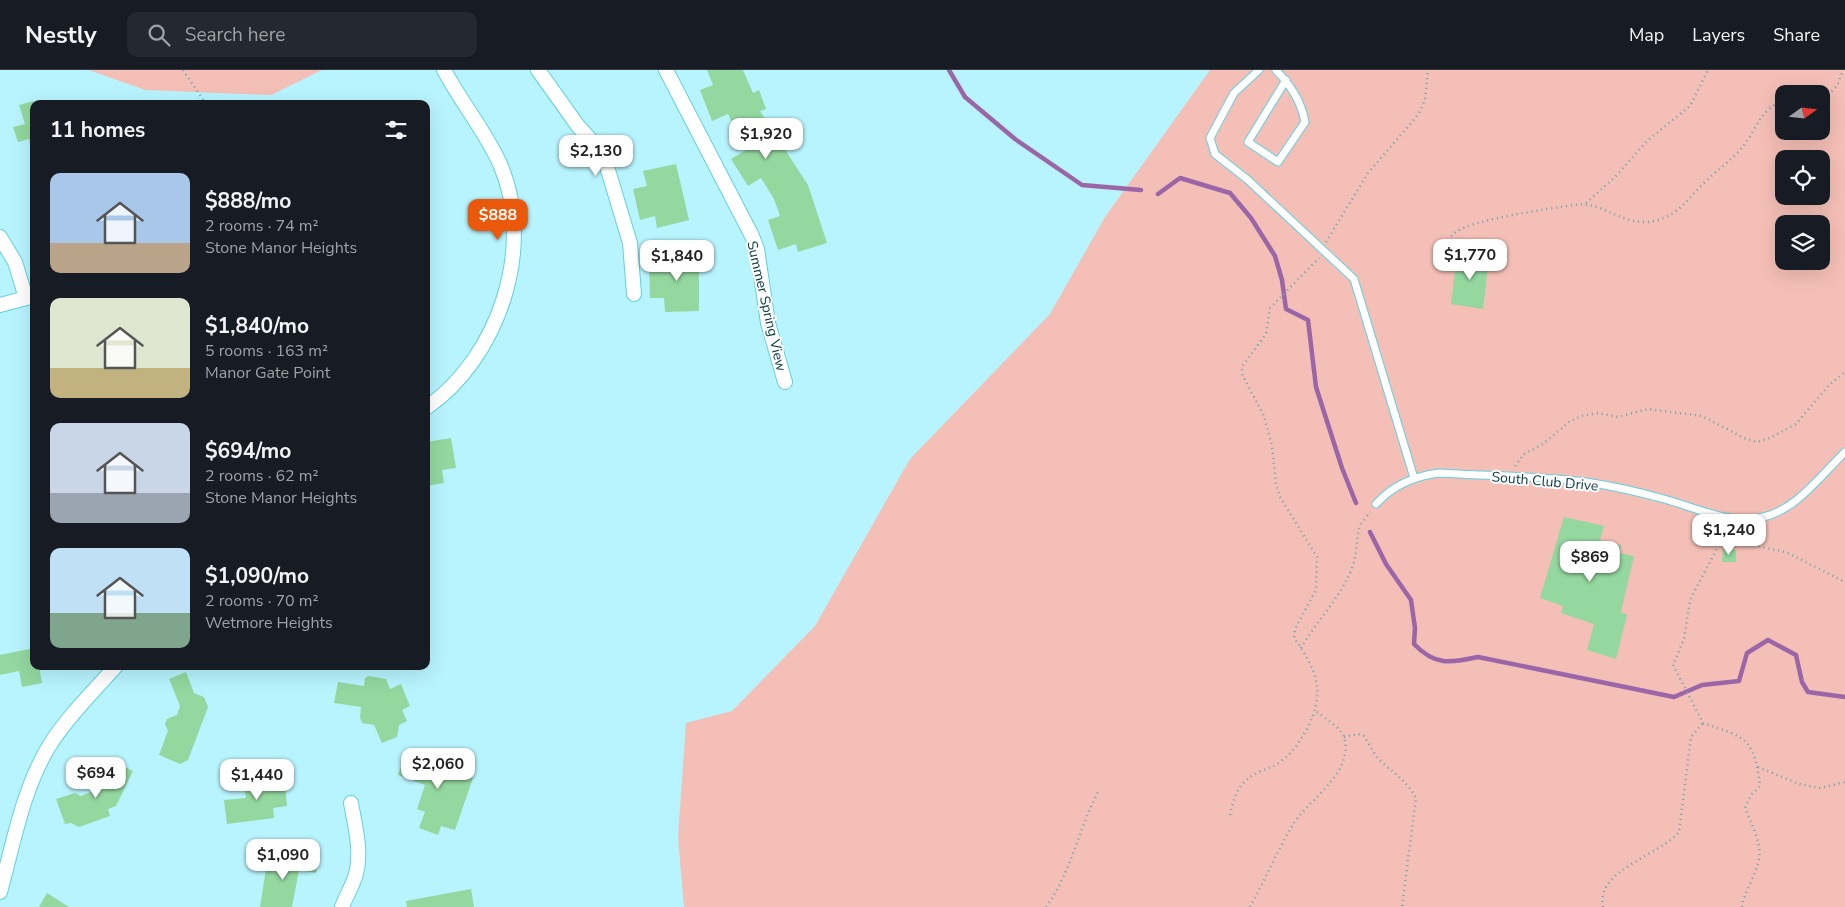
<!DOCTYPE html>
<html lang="en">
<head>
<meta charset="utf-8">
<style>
	body { margin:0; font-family:"Nunito Sans",sans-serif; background:#242831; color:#f1f3f6; height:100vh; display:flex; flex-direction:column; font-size:19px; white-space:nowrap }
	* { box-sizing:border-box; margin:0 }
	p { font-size:16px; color:#9ea1a6 }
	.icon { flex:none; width:28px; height:28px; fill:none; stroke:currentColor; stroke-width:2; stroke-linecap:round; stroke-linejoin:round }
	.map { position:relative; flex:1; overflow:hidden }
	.sheet { position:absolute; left:30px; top:30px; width:400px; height:570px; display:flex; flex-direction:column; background:#171b24; border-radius:10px; box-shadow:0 5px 20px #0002 }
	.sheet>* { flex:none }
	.needle { width:32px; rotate:75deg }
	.buttons { position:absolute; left:1775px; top:15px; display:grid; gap:10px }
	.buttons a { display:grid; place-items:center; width:55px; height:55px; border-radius:10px; background:#171b24; box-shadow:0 5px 20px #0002; font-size:25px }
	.price { position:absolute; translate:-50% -42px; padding:0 11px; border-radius:10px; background:#fff; color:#222; font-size:16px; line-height:32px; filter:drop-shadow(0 1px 2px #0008) }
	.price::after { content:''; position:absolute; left:50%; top:30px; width:15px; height:11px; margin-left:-8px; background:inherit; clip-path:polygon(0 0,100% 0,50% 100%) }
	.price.selected { background:#ea580c; color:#fff }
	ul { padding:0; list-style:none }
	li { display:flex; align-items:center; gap:15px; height:125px; padding:0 20px }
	li span { display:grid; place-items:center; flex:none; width:140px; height:100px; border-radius:10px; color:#555 }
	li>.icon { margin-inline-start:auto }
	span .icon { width:60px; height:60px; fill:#fffc; stroke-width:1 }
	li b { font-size:21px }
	h2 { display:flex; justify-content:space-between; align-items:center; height:60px; padding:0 20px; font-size:21px }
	header { display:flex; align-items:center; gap:30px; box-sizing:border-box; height:70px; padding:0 25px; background:#171b24; border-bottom:1px solid #363941 }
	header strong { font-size:24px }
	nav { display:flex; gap:28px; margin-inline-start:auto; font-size:18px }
	.search { width:350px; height:45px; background:#242831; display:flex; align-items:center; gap:12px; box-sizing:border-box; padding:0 18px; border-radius:10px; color:#9ea1a6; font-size:19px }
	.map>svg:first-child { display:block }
	.green { fill:#f4bfb6; fill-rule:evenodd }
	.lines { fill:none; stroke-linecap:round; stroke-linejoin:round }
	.stream { stroke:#9a66a8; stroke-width:4.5 }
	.building { fill:#94d79f }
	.service-casing { stroke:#62d0e1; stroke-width:9 }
	.minor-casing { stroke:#62d0e1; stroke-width:16 }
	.path { stroke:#6ca4ad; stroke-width:2.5; stroke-dasharray:1 4; stroke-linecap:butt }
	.service { stroke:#fff; stroke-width:7 }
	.minor { stroke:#fff; stroke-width:14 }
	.labels { text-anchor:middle; stroke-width:4; stroke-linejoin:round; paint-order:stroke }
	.street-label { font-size:14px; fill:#063940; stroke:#fff }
</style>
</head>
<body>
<header>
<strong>Nestly</strong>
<div class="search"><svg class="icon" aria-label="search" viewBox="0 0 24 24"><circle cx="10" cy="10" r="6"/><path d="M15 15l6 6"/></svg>Search here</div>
<nav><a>Map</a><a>Layers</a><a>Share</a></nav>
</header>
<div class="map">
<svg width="1845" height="837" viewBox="0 0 1845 837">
	<rect width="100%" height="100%" fill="#b8f4fe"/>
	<g class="green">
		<polygon points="89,0 322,0 271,25 145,20"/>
		<path d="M1210 0H1845V837H684L678 767 686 653 732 641 815 556 910 389 1050 244 1105 147ZM1784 24H1821V61H1784ZM1784 89H1821V126H1784ZM1784 154H1821V191H1784Z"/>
	</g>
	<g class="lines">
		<g class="stream">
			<polyline points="949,0 965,27 1015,69 1082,115 1141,120"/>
			<polyline points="1158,124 1180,108 1230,123 1251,148 1275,186 1282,210 1286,239 1308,250 1316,317 1342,398 1356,433"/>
			<path d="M1370 462 1386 494 1411 530 1415 558 1414 574C1435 596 1450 593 1478 587L1674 627 1702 615 1739 611 1747 583 1768 570 1796 585 1802 612 1808 622 1845 627"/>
		</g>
	</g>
	<g class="building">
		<polygon points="707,0 743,0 753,23 759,20 766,39 760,41 808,115 827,173 798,182 796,174 778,180 768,150 780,146 774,129 761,108 748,116 731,89 746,80 728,44 712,51 700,20 713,15"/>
		<polygon points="34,31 34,74 30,74 29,69 18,72 13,57 25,54 19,35"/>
		<polygon points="676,94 689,150 657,158 655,146 640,150 633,119 647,116 643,101"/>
		<polygon points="699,181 699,241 665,242 664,228 650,228 649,197 665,196 664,183"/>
		<polygon points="1457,184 1489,188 1483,239 1451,234"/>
		<polygon points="451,368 456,398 442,400 444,413 426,416 426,372"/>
		<polygon points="1564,447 1604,456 1600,470 1621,475 1620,483 1634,486 1621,542 1627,545 1616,589 1587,580 1594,554 1561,543 1563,536 1540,528"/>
		<polygon points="1723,479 1736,480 1736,492 1722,492"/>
		<polygon points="34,578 34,596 39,596 42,613 22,617 19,601 0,605 0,585"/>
		<polygon points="186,602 194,623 204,627 208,637 188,690 180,694 159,685 168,661 165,654 167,649 177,645 180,636 169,609"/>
		<polygon points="369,606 386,609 390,619 401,614 410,636 402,640 407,651 399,655 397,667 382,673 374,655 362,653 360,647 361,637 334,633 338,612 364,616 365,608"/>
		<polygon points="406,682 429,690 432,682 457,691 453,702 473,708 455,760 441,756 438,765 419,758 425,742 417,739 425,715 398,705"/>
		<polygon points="113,691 133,701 116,736 108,739 110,746 79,757 71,753 65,754 56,729 75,723 81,726 98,719"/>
		<polygon points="277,707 277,715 285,714 287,736 273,738 274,748 227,754 224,730 246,728 244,711"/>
		<polygon points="268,786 288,790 288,787 318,792 316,803 299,800 292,837 260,837"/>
		<polygon points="471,819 474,837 407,837 406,831"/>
		<polygon points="47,823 69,837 39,837"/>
	</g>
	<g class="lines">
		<g class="service-casing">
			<g id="service">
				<polyline points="1259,0 1234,23 1210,68 1215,84 1248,110 1354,209 1414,408"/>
				<path d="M1276 0C1291 16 1301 31 1305 52L1278 92 1248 72 1286 10"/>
				<path d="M1376 434C1393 415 1414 406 1439 403 1488 406 1538 406 1586 412 1612 416 1639 422 1664 429 1694 437 1728 454 1759 448 1795 442 1820 406 1845 382"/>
			</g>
		</g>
		<g class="minor-casing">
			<g id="minor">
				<polyline points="538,0 578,56 598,78 605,90 630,173 634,224"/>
				<polyline points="666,0 752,166 757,179 768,253 785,312"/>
				<polyline points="0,167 15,192 26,228"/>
				<polyline points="0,235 34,226"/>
				<path d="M426 338C499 288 536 176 500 94 485 61 461 32 444 0"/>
				<path d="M0 822C14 772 23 717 51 673 69 645 94 621 116 596"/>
				<path d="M342 837C346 826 353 815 356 804 362 781 355 756 351 733"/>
			</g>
		</g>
		<g class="path">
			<polyline points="183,0 206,34"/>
			<polyline points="1821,32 1837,16 1843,0"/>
			<polyline points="1586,133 1615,107 1647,71 1690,36 1708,0"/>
			<polyline points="1326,172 1368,103 1418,45 1425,30 1428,0"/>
			<path d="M1437 187C1443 178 1448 168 1456 162 1474 149 1548 139 1574 135 1605 130 1624 160 1658 150 1681 143 1689 127 1705 112 1716 101 1729 92 1739 81 1757 62 1758 39 1784 31"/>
			<polyline points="1515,396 1524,384 1543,374 1569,352 1581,346 1598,343 1618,347 1648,339 1702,346 1744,368 1757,372 1770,368 1796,354 1829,315 1845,302"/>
			<path d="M1301 578C1316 552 1338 530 1350 503 1357 489 1356 473 1359 458 1361 452 1367 446 1370 442"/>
			<path d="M1344 667 1358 664 1364 666C1370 675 1374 686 1383 693 1397 706 1406 710 1416 728L1402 837"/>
			<polyline points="1758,697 1799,714 1820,718 1845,712"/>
			<path d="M1230 745C1235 723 1239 711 1261 701 1268 698 1276 696 1281 691 1294 682 1299 672 1307 659 1326 622 1317 600 1294 568L1295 559 1316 520 1317 487 1280 427 1276 415 1272 376 1264 346 1242 304V297L1266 264 1270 238 1319 188"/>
			<path d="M1046 837C1071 803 1078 760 1098 722"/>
			<path d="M1250 837C1265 810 1277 782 1292 756 1307 730 1351 707 1345 670 1343 658 1325 649 1316 641"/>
			<path d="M1603 837C1595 800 1659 786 1679 762L1691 667 1703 653"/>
			<path d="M1742 837 1743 830C1763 784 1766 786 1745 738L1751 725 1760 716C1754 668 1747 668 1703 653L1673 595 1684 569 1690 530 1722 469 1786 482 1845 512"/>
		</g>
		<use href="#service" class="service"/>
		<use href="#minor" class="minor"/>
	</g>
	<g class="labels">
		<g class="street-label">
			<text transform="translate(767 236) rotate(77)" y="5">Summer Spring View</text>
			<text transform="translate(1545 411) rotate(5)" y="5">South Club Drive</text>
		</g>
	</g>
</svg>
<div class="buttons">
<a><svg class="needle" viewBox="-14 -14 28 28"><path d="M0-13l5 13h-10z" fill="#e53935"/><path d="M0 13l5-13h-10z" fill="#9ea1a6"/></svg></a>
<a><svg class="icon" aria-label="locate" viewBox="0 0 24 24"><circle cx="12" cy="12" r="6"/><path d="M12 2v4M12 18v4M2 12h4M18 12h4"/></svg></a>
<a><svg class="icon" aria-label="layers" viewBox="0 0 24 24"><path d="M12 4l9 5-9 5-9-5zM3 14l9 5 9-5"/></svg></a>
</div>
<b class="price" style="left:766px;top:90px">$1,920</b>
<b class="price" style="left:596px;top:107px">$2,130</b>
<b class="price selected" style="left:498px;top:171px">$888</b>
<b class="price" style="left:1470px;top:211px">$1,770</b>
<b class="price" style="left:677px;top:212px">$1,840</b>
<b class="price" style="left:1729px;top:486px">$1,240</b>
<b class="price" style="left:1590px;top:513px">$869</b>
<b class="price" style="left:438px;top:720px">$2,060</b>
<b class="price" style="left:96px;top:729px">$694</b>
<b class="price" style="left:257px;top:731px">$1,440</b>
<b class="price" style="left:283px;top:811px">$1,090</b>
<section class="sheet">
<h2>11 homes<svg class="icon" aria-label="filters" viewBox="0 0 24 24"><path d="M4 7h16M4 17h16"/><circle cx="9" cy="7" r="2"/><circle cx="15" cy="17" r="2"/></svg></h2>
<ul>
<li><span style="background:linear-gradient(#a9c7e8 70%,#b9a48a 0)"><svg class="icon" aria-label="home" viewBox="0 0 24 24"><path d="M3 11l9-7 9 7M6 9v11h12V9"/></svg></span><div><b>$888/mo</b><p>2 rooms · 74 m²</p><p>Stone Manor Heights</p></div></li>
<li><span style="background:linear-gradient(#dfe7d0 70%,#c2b280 0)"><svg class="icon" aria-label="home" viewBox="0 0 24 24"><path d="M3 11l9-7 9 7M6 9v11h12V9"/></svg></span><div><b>$1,840/mo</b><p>5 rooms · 163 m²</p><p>Manor Gate Point</p></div></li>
<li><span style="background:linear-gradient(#c9d6e8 70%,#9aa5b1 0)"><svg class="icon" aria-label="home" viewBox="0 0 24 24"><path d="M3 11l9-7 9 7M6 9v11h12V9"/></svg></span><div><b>$694/mo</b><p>2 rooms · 62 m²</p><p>Stone Manor Heights</p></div></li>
<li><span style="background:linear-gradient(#bfe0f5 65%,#7fa58c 0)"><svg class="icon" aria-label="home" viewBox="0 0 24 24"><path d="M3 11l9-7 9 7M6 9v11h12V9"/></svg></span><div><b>$1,090/mo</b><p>2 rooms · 70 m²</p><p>Wetmore Heights</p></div></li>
</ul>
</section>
</div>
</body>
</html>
